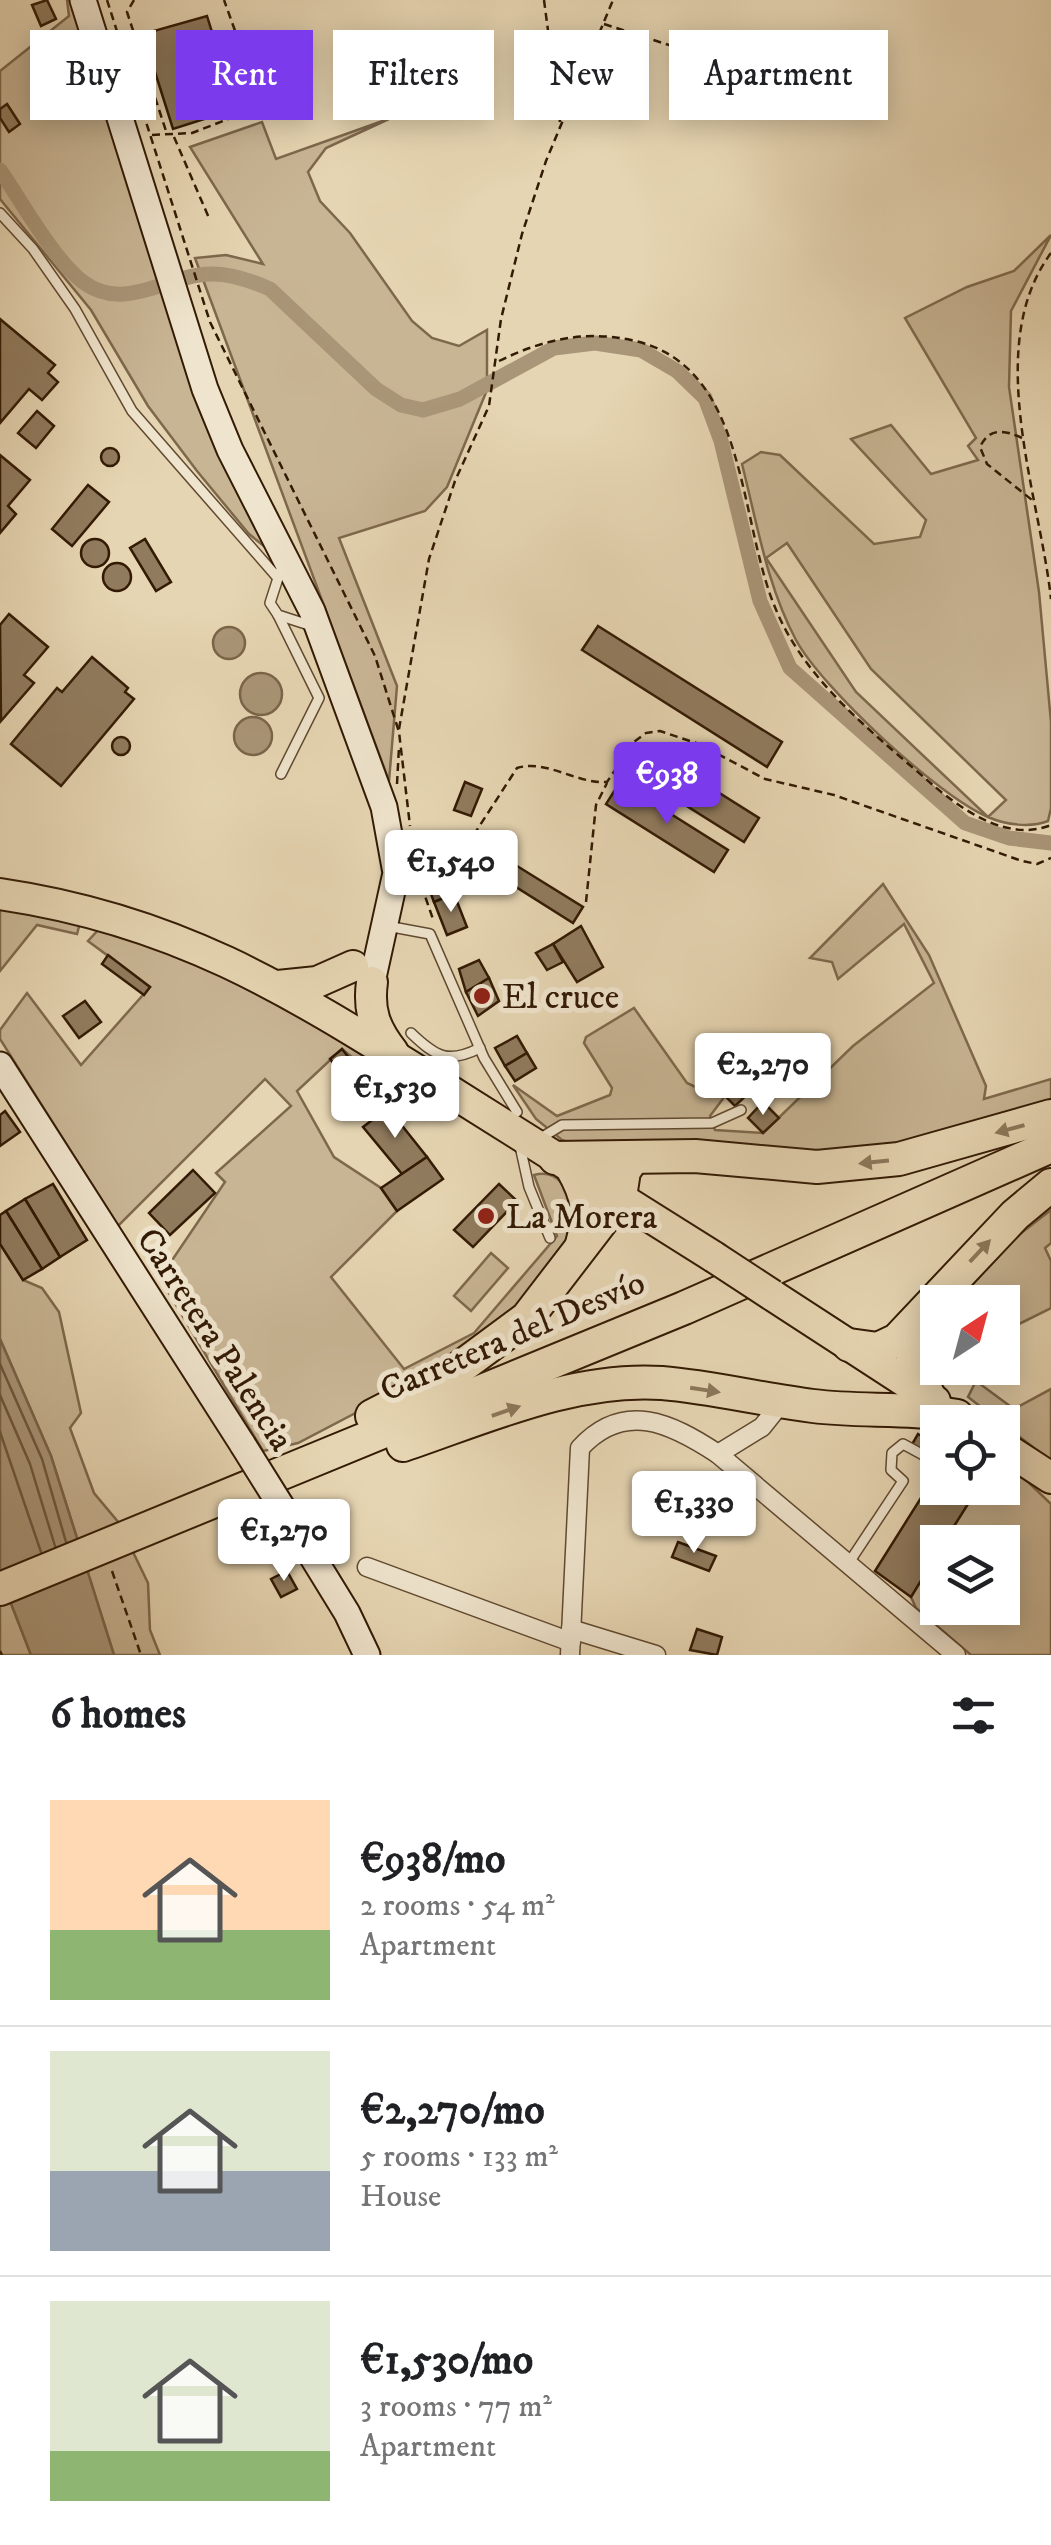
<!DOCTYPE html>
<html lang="en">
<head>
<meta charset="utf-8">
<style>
	body { margin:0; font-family:"IM FELL DW Pica",serif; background:#f2f2f2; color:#202124; height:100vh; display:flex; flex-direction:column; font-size:38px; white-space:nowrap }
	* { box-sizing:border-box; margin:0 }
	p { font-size:32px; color:#757577 }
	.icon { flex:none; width:55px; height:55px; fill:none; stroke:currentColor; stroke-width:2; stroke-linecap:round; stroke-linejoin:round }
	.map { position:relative; height:1655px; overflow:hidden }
	.drawer { display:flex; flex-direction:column; background:#fff; flex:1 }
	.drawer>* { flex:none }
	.guide { position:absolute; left:30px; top:30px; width:992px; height:90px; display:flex; gap:20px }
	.needle { width:65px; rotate:36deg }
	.tools { position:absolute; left:920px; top:1285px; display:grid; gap:20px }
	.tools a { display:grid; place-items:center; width:100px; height:100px; border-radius:0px; background:#fff; box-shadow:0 5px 25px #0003; font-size:50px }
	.price { position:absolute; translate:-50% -85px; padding:0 22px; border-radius:10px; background:#fff; color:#222; font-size:32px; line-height:65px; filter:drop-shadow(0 2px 5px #0008) }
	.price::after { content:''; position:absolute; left:50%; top:60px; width:30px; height:22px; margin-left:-15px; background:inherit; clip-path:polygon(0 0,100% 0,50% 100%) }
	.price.on { background:#7c3aed; color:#fff }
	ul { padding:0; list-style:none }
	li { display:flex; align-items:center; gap:30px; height:250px; padding:0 50px }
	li+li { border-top:2px solid #e0e0e0 }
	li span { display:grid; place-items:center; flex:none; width:280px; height:200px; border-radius:0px; color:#555 }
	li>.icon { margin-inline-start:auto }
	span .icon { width:120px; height:120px; fill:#fffc; stroke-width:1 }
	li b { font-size:42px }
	h2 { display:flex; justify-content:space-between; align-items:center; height:120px; padding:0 50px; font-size:42px }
	.pill { padding:0 35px; border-radius:0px; background:#fff; box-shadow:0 5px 25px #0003; font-size:35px; line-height:90px }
	.pill.on { background:#7c3aed; color:#fff }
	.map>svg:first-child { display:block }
	.green { fill:#c8b594; stroke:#7e684c; stroke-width:2.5; fill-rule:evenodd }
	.water { fill:#a99577; stroke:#7a6449; stroke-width:2.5 }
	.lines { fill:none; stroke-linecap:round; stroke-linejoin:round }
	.shore { stroke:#6e583e; stroke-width:2.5 }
	.canal { stroke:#a99577; stroke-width:15 }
	.building { fill:#907b5e; stroke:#331a04; stroke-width:2.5 }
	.lane-casing { stroke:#604930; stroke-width:12 }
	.street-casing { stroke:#604930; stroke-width:21 }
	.secondary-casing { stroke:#331a04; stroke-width:29 }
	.primary-casing { stroke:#331a04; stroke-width:34 }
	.highway-casing { stroke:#331a04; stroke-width:36 }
	.path { stroke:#331a04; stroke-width:2.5; stroke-dasharray:8 5; stroke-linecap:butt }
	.lane { stroke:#efe4cd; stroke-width:9 }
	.street { stroke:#efe4cd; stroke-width:18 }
	.secondary { stroke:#efe4cd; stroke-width:25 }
	.primary { stroke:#e6d5b2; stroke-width:30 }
	.highway { stroke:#e6d5b2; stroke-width:32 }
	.secondary-bridge-casing { stroke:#331a04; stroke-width:29; stroke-linecap:butt }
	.primary-bridge-casing { stroke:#331a04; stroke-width:34; stroke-linecap:butt }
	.secondary-bridge { stroke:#efe4cd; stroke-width:25 }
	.primary-bridge { stroke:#e6d5b2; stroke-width:30 }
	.oneway { fill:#8c785b }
	.poi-dot { fill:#8f2418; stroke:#efe4cd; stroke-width:4 }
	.labels { text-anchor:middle; stroke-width:10; stroke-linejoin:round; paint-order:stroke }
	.poi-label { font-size:35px; fill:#331a04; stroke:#efe4cd; text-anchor:start }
	.street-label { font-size:35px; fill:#331a04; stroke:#efe4cd }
</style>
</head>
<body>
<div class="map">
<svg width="1051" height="1655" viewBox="0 0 1051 1655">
	<rect width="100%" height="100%" fill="#e6d5b2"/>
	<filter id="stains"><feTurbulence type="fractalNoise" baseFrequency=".002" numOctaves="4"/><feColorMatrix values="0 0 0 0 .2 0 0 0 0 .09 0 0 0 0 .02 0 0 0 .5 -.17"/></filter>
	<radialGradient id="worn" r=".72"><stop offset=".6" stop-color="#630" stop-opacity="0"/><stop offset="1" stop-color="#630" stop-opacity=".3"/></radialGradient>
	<g class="green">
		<polygon points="67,0 74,0 275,555 249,534 197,471 148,406 91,310 0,199 0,71 69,16"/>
		<polygon points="391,118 326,148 308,172 320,201 350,233 412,321 432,338 459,346 487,330 487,390 447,487 425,511 339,538 397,686 389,781 195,258 226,255 263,264 190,147 262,122 276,159"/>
		<path d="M1051 235 1011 311 1009 387 1039 592 1051 722V808L1048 821C1030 828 1006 825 988 817 938 796 822 688 796 640 767 586 757 523 742 464L761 452 780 455 874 544 920 537 926 520 851 439 891 425 931 474 978 460 968 446 976 438 905 318 967 287 1014 271ZM787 543 871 669 1006 800 988 817 856 692 766 558Z"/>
		<polygon points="883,884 929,955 986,1086 984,1099 1051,1079 1051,1106 929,1140 787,1157 597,1152 562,1140 536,1119 513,1085 557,1116 610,1095 612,1088 584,1043 586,1037 634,1008 687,1083 708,1093 716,1086 725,1096 710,1116 715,1130 763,1133 853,1046 934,983 904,924 838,979 832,962 810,958"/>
		<polygon points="0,907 80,923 77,934 37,925 0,971"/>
		<path d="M100 928 160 946 244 981 409 1084 392 1091 342 1049 297 1091 334 1157 381 1188 397 1211 331 1277 404 1369 474 1333 557 1236 534 1175C563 1167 570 1198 580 1220L519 1312 432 1373 298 1443 263 1451 160 1278 225 1182 216 1173 291 1106 265 1079 118 1226 0 1039V1030L27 993 81 1065 150 987 88 941Z"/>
		<polygon points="1051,1210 1051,1243 1045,1248 1051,1261 1051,1308 1003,1332 1002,1302 957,1302 1011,1241"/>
		<polygon points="0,1244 23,1280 42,1288 59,1312 81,1413 70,1428 94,1493 119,1523 148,1583 150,1630 160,1655 114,1655 51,1456 0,1339"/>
		<polygon points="491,1253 508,1268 471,1311 454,1296"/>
		<polygon points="976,1381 1014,1409 1051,1389 1051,1461 968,1397"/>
		<polygon points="1003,1458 1051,1504 1051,1655 971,1655 916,1608 911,1597 937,1553 938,1608 1002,1608 1002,1542 944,1542 978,1488 1002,1488"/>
		<polygon points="0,1575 31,1655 0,1655"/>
	</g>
	<g class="water">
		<circle cx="229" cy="643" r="16"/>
		<circle cx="261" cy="694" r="21"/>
		<circle cx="253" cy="736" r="19"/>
		<polygon points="0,1339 51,1456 114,1655 31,1655 0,1575"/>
	</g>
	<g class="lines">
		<g class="shore">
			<polyline points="0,1364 42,1459 66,1542"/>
			<polyline points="0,1395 30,1464 55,1546"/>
			<polyline points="0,1432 41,1552"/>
		</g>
		<path class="canal" d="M0 170C22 202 53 259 83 282 125 313 167 275 210 274 231 273 252 281 270 289L376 389 401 405 423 410 460 399 554 348 595 343 641 350 677 371 705 398 721 441 760 601 790 668 965 823 1009 838 1051 843"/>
	</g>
	<g class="building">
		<polygon points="47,0 56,19 41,26 32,5"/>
		<polygon points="207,16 236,109 173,129 143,34"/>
		<polygon points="7,104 20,124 9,132 0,118 0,109"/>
		<polygon points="0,319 55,365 48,373 58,382 42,400 29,389 0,423"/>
		<polygon points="37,411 54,426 36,448 18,433"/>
		<circle cx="110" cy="457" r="9"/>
		<polygon points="0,455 30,480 8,506 16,514 0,533"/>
		<polygon points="88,485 109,502 72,546 52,529"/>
		<circle cx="95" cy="553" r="14"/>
		<polygon points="145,539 171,582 156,591 130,548"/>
		<circle cx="117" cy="577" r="14"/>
		<polygon points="9,614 48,647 24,675 34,683 1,721 0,625"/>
		<polygon points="598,626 782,742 767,767 582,650"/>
		<polygon points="92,657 128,688 125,692 134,699 61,786 11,744 57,688 62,692"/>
		<circle cx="121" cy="746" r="9"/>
		<polygon points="643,745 759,818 744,842 628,769"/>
		<polygon points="465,782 482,789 471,816 454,810"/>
		<polygon points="620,782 728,850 714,872 606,804"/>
		<polygon points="480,843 583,907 573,923 470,858"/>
		<polygon points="442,862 448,879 428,886 422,870"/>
		<polygon points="448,879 454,894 434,902 428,886"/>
		<polygon points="454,894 467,927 447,935 434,902"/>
		<polygon points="581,926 603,967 577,982 553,944"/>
		<polygon points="553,944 563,962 547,970 536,953"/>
		<polygon points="108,955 150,987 144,995 102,964"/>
		<polygon points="479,960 489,978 466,992 459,969"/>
		<polygon points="489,978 499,1001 478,1016 466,992"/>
		<polygon points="85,1001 101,1022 79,1038 63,1016"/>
		<polygon points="517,1036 527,1053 505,1066 495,1048"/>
		<polygon points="342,1049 388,1108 376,1118 330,1059"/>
		<polygon points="527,1053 536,1068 515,1081 505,1066"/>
		<polygon points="736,1073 752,1090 735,1106 719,1090"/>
		<polygon points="763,1102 779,1118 763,1133 748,1118"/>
		<polygon points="388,1108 427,1157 402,1174 363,1127"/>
		<polygon points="5,1111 20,1132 0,1146 0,1115"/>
		<polygon points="427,1157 443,1179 397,1211 381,1188"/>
		<polygon points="193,1170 215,1193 170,1235 149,1213"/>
		<polygon points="53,1184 87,1240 60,1257 25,1199"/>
		<polygon points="499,1184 517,1201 473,1247 454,1230"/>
		<polygon points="25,1199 60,1257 42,1269 6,1211"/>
		<polygon points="6,1211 42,1269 23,1280 0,1244 0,1215"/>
		<polygon points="918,1434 938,1446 938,1463 911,1446"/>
		<polygon points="931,1482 944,1490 978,1488 944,1542 938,1542 938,1553 911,1597 875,1571"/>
		<polygon points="678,1542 716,1556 709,1571 672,1557"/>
		<polygon points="287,1571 297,1589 281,1597 271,1579"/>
		<polygon points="697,1629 722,1637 717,1655 690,1650"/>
	</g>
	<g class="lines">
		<g class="lane-casing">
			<g id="lane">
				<polyline points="0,213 33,249 75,309 132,411 277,577"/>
				<polyline points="280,572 270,603 278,615 312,626"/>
				<polyline points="278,615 319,698 281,774"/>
				<polyline points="387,926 430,934 484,1058 517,1112"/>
				<path d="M411 1033C436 1057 448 1064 480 1048"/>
				<polyline points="539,1139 562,1125 712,1123 741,1110"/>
				<polyline points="520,1146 529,1187 550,1238"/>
				<polyline points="848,1564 903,1481 891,1470 892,1453 903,1444 938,1463"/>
			</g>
		</g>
		<g class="street-casing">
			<g id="street">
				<polyline points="782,1402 762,1427 718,1454 956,1655"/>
				<polyline points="367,1567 571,1642"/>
				<polyline points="571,1629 656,1655"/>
				<path d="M570 1655 580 1448C624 1400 671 1423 718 1454"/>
			</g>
		</g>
		<g class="secondary-casing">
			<g id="secondary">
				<polyline points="83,0 205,389 230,450 312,611 384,807 396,873 372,982"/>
				<polyline points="0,1065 243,1445"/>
				<polyline points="288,1517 347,1613 367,1655"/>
			</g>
		</g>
		<g class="primary-casing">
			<g id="primary">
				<path d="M0 894C184 921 296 995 450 1091 538 1146 626 1201 714 1257"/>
				<path d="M372 982C368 1011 375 1029 393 1052"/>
				<polyline points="278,986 317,982 353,966"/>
				<polyline points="772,1295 935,1401"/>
				<polyline points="1002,1446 1051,1478"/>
			</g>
		</g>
		<g class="highway-casing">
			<g id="highway">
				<polyline points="555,1158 695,1156 817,1167 899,1159 1051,1116"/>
				<path d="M572 1168C588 1196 591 1213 582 1244"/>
				<path d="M916 1325C906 1355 916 1372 930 1398"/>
				<polyline points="849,1345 878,1349 897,1340 1015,1215 1051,1185"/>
				<polyline points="372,1416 446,1378 527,1318 620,1197 624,1171 633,1158"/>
				<path d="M403 1445C486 1417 573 1377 662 1383 712 1387 763 1400 813 1406 862 1412 909 1407 957 1416"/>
				<polyline points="0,1589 684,1308 1051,1146"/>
			</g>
		</g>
		<g class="path">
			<polyline points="107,0 210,322 375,656 399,732 410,826"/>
			<polyline points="134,0 127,12 167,134"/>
			<polyline points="544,0 560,122"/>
			<polyline points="604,24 700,55 767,61 803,84 821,79 827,64 821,50 816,50 770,62"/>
			<polyline points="152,135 192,133 262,106 224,0"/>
			<polyline points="174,137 209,218"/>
			<path d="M1051 253C982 346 1040 496 1051 599"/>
			<path d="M499 361C542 340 583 330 631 340 750 364 737 522 777 612 808 684 877 736 934 786 965 812 1009 842 1051 825"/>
			<path d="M1022 438C1005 430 989 427 980 447L987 464 1032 500"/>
			<polyline points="399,729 429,559 455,481 489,406 501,319 522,234 546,161 613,0"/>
			<polyline points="397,784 399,747"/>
			<path d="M416 864 452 850 473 836 517 768C547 759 576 784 607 782L634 742 646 733 660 731 699 744 765 779 834 795 1022 861 1037 864 1051 858"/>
			<polyline points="417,873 434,922"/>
			<polyline points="586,902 596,805 607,783"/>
			<polyline points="112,1571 141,1655"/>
			<polyline points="0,1651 2,1655"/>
		</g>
		<use href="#lane" class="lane"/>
		<use href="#street" class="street"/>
		<use href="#secondary" class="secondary"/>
		<use href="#primary" class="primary"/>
		<use href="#highway" class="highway"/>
		<g class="secondary-bridge-casing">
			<polyline id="secondary-bridge" points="243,1445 288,1517"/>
		</g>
		<g class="primary-bridge-casing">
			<polyline id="primary-bridge" points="714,1257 772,1295"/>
		</g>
		<use href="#secondary-bridge" class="secondary-bridge"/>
		<use href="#primary-bridge" class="primary-bridge"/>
	</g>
	<defs><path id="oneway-solid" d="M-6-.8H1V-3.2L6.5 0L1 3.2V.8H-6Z" transform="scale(2.5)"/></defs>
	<g class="oneway">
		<use href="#oneway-solid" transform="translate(1010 1129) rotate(165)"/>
		<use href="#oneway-solid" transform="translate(874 1162) rotate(174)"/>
		<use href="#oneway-solid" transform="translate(980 1251) rotate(-47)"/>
		<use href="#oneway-solid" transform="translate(705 1390) rotate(9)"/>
		<use href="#oneway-solid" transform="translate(506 1411) rotate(-19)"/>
	</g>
	<g class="poi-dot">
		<circle cx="482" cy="996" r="10"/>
		<circle cx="486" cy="1216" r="10"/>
	</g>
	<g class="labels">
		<g class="poi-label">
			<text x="502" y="1008">El cruce</text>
			<text x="506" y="1228">La Morera</text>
		</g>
		<g class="street-label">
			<text transform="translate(512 1335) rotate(-23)" y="12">Carretera del Desvío</text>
			<text transform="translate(216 1339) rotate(57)" y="12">Carretera Palencia</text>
		</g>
	</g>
	<rect width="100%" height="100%" filter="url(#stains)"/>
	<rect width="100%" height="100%" fill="url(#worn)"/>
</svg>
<div class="tools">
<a><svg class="needle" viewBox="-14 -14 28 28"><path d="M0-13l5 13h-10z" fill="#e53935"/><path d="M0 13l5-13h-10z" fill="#757577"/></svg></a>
<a><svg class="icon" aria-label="locate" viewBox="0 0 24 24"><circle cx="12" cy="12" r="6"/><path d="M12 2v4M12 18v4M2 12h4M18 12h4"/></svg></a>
<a><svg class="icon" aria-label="layers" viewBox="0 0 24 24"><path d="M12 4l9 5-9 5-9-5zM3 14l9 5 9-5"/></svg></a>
</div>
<b class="price on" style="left:667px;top:827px">€938</b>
<b class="price" style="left:451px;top:915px">€1,540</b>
<b class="price" style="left:763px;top:1118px">€2,270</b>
<b class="price" style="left:395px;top:1141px">€1,530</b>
<b class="price" style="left:694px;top:1556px">€1,330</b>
<b class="price" style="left:284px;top:1584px">€1,270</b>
<div class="guide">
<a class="pill">Buy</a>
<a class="pill on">Rent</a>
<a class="pill">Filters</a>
<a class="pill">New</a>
<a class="pill">Apartment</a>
</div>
</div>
<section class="drawer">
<h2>6 homes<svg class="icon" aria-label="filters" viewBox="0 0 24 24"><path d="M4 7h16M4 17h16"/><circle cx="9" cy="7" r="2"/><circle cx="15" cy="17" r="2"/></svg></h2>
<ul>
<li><span style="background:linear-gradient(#ffd9b3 65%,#8fb573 0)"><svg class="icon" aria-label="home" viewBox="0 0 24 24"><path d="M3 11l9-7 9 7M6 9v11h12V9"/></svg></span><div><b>€938/mo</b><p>2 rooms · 54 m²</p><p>Apartment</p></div></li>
<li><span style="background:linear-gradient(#dfe7d0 60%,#9aa5b1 0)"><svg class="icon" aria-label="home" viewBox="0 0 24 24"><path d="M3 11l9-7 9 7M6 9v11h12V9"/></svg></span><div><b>€2,270/mo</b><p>5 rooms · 133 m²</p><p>House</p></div></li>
<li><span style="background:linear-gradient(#dfe7d0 75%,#8fb573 0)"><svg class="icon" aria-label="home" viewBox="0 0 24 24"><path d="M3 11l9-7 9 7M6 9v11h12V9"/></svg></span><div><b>€1,530/mo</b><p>3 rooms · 77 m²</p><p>Apartment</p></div></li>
</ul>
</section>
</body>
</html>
